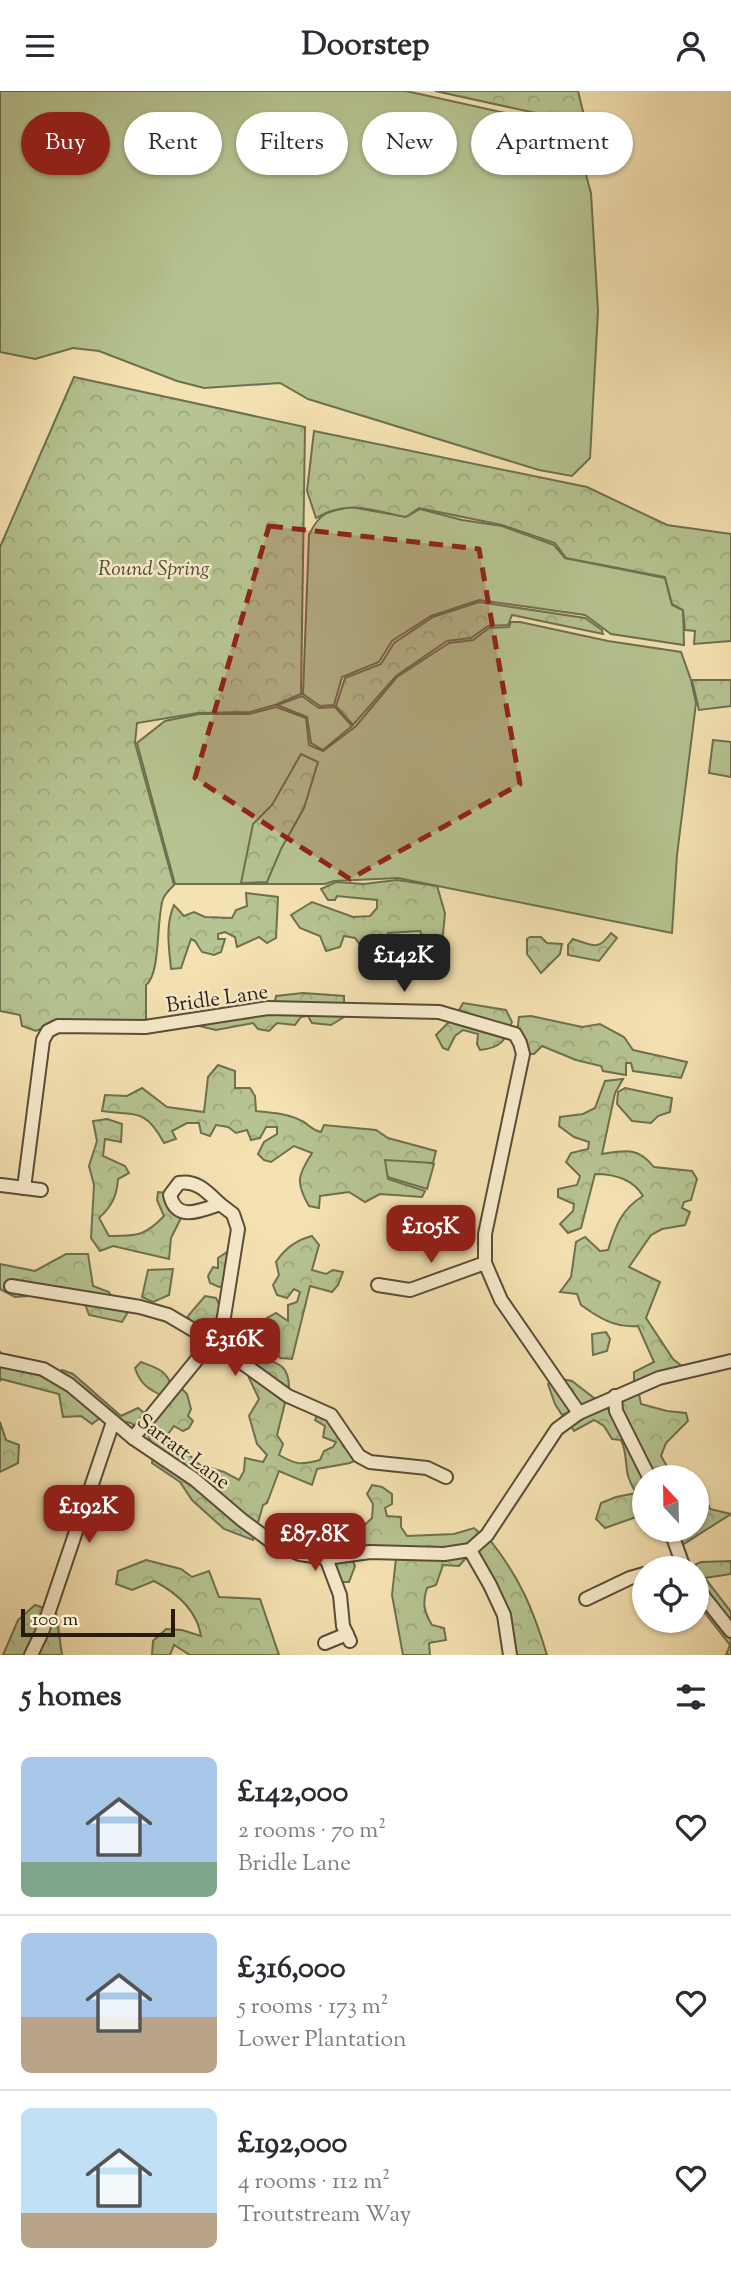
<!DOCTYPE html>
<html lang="en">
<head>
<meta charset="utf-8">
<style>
	body { margin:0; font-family:"Sorts Mill Goudy",serif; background:#f7f7f7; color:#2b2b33; height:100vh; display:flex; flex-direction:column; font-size:26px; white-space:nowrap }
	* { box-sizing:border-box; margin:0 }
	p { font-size:23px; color:#7c7c81 }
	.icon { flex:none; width:38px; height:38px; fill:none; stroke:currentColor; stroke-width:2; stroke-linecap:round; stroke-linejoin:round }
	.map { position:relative; height:1564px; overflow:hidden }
	.panel { display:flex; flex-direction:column; background:#fff; flex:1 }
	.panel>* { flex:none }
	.guide { position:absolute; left:21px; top:21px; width:690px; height:63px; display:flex; gap:14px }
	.needle { width:46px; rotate:338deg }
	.fabs { position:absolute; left:632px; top:1374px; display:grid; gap:14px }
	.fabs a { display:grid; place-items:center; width:77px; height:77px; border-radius:50%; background:#fff; box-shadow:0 2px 5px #0004; font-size:35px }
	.scale { position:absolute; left:21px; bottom:18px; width:154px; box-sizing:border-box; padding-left:7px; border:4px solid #261b0f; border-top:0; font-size:19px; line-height:24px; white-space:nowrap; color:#261b0f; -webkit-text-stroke:5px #f8eccd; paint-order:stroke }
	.price { position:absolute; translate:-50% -60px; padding:0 16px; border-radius:14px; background:#8f2418; color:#fff; font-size:23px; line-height:46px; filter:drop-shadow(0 2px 4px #0008) }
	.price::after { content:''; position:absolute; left:50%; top:42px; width:21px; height:16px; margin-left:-10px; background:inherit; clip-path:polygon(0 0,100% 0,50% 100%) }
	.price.active { background:#222; color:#fff }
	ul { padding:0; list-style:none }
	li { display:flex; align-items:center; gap:21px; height:175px; padding:0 21px }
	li+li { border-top:2px solid #e1e1e2 }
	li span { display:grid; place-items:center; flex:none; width:196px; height:140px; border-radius:10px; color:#555 }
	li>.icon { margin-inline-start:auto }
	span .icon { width:84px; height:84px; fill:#fffc; stroke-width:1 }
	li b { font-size:30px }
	h2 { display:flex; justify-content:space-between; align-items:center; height:84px; padding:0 21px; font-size:30px }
	.chip { padding:0 24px; border-radius:32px; background:#fff; box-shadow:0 2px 5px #0004; font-size:24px; line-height:63px }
	.chip.active { background:#8f2418; color:#fff }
	header { display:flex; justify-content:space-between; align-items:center; height:91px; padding:0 21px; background:#fff; font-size:32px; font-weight:800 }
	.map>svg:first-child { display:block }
	.green { fill:#b6c491; stroke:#6e7050; stroke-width:2 }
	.forest { fill:url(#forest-crowns); stroke:#6e7050; stroke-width:2 }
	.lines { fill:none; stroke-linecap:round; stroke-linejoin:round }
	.street-casing { stroke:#5a4d38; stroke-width:16 }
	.street { stroke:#f8eccd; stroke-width:12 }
	.marked { fill:#8f2418; fill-opacity:0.2; stroke:#8f2418; stroke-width:5; stroke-dasharray:14 9; stroke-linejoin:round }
	.labels { text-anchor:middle; stroke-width:5; stroke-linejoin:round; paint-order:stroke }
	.park-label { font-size:21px; font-style:italic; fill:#514e36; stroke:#f8eccd }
	.street-label { font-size:21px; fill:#261b0f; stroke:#f8eccd }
</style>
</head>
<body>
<header><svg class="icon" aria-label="menu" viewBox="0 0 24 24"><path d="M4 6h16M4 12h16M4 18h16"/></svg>Doorstep<svg class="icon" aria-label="person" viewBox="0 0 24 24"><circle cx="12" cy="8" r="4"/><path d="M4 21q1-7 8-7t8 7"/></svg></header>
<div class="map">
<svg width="731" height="1564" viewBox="0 0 731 1564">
	<defs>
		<pattern id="forest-crowns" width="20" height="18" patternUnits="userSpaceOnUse" patternTransform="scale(1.75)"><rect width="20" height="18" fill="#b6c491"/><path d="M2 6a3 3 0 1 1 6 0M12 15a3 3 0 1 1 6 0" fill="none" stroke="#9ca87c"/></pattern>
	</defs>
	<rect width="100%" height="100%" fill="#f5e2b2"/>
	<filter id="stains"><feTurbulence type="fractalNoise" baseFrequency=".00286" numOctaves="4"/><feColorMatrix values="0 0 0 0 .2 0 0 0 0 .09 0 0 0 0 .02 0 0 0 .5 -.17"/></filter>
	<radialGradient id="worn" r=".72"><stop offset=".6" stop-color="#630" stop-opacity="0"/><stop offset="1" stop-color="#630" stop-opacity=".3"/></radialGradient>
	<g class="green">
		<polygon points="0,0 406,0 573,37 591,102 598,220 590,367 572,385 539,379 308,308 280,292 204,297 177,290 99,260 73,257 35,268 0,261"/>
		<path d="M351 416 406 426 420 418 462 429 502 435 554 454 565 467 665 487 672 514 683 519 684 554 611 543 585 524 479 509 431 525 392 550 379 571 342 586 334 614 320 615 303 603 309 444C319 422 327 420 351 416Z"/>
		<polygon points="511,531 520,531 608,550 681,561 691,589 696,612 677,764 672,842 398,787 334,790 325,793 175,793 137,652 165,630 199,623 249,623 276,616 306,627 309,654 323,660 356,635 397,586 449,552 473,549 489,537 509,536"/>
		<polygon points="302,605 319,617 335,616 352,635 323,659 311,652 307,626 277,614"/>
		<polygon points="713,649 731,651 731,686 709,682"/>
		<polygon points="385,1061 434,1073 427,1098 378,1083"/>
	</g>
	<g class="forest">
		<polygon points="435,0 578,0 586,33"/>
		<path d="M74 286 305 336 301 603 275 614 250 621 198 622 137 632 135 652 174 794C170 798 165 803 163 808 156 829 161 883 146 894V931L45 936 36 940 22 935 20 924 0 920V456Z"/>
		<path d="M314 340 587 396 667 434 731 443V550L694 553 695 540 685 539 683 519 672 513 665 486 566 467 555 452 502 434 419 417 406 426C370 419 349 408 316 427L307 400Z"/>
		<polygon points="479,511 585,527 602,539 603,543 512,524 508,534 488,535 471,547 447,550 396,585 353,634 336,615 345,587 381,573 394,552 433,526"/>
		<polygon points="692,589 731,589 731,615 699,619"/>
		<polygon points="301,663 318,671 304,717 281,758 267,791 241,792 253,733 272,714"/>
		<polygon points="397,789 437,795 445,822 441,865 434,866 428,860 420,840 388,842 389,866 375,866 372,853 361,855 355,847 344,845 340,856 326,860 320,845 300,837 291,824 312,811 353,826 370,825 377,817 377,809 337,805 335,809 328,809 321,798 336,791 364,793"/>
		<path d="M246 802 278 806 276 847 267 852 259 846 237 856 235 846 225 841 218 843V848H225L221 861 214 864 202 861 195 850 191 848 181 877 171 878C169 856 165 835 174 814L184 825 194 821 205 826 232 827 236 819 247 815Z"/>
		<path d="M611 842 617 847 599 870 568 864V854L573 848C593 854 597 861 611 842Z"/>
		<polygon points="530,846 541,846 547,852 562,853 560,863 541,882 527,863 527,848"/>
		<polygon points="303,902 344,905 344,926 331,934 312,932 308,925 301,926 295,934 277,932 269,940 258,938 253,932 216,939 199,935 210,923 273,921 276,905"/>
		<path d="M463 912 506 919 512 931C505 950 501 957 480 959L477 953 478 943 463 939 455 945 448 959 443 957 436 944 457 923Z"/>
		<polygon points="531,925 582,936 600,933 624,946 633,959 687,971 681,987 633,980 631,972 626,972 626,984 603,980 601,975 576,969 542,955 534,963 529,963 517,941 519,926"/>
		<path d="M218 974 235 980V997H250L255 1005 256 1020C271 1022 288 1022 302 1030 310 1034 311 1039 321 1041L324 1034 376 1039 388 1047 436 1060 433 1072 385 1069 388 1088 425 1100 422 1106 380 1103 365 1111 349 1101 320 1105 319 1117 309 1115C295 1091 298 1084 312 1062L294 1055 271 1071 264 1069 258 1063 264 1051 277 1043V1036H266L260 1047 251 1049 247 1039 236 1042 228 1036 216 1034 210 1045 201 1042 199 1032H187L172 1040 176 1048 164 1052C145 1017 137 1025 102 1020L105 1004 127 1005 142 997 167 1016 204 1021 208 986Z"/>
		<path d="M623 988 615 1002 602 1063C626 1059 638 1056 654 1076L692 1080 697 1088 691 1109 684 1111 682 1117 690 1121 685 1134 662 1138 651 1144 629 1176 660 1191 646 1227 673 1268 683 1276 634 1291V1281L654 1271 638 1235C615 1237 599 1227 581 1214L577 1203 560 1201 571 1186 576 1151 585 1146 600 1160 608 1159C615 1137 621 1118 643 1105 633 1088 614 1083 595 1083L581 1137 568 1142 560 1133 573 1120 574 1113 558 1106V1098L577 1094 580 1085 566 1071 571 1062 588 1058 589 1051 574 1046 559 1035 560 1026 583 1023 595 1017 605 990Z"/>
		<polygon points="625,997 672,1007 670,1021 658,1025 651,1032 632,1030 617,1013 618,1001"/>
		<path d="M107 1028 122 1033 121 1051 105 1048 103 1065 125 1075 129 1082 118 1088C117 1105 112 1115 99 1127L109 1145C136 1145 144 1146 164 1125L157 1109 158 1101 168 1102 182 1125 171 1147 169 1168 113 1155 100 1160 91 1147 94 1094 89 1075 97 1050 93 1030Z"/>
		<path d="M312 1145 319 1154 312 1179 326 1183 333 1179 343 1181 338 1194 332 1201 310 1195 292 1268 280 1267 272 1250 267 1227 276 1222 288 1230V1214L297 1211 300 1201 294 1198 287 1207 277 1204 273 1194 279 1184 276 1171C285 1157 296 1149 312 1145Z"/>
		<polygon points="230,1159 227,1194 219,1196 210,1192 208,1185 213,1176 218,1177 218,1167"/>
		<polygon points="66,1163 88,1163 93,1195 109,1201 117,1215 130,1218 122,1231 89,1224 84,1210 43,1204 15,1206 0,1198 0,1173 35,1180"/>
		<polygon points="173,1178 169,1204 153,1211 142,1206 148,1179"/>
		<polygon points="205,1205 216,1207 220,1215 214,1235 202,1239 190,1232 188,1225"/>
		<polygon points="606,1241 610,1248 607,1260 593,1264 592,1243"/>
		<polygon points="0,1260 3,1272 32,1280 62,1295 62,1279 73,1283 121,1325 138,1317 148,1325 137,1337 131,1332 101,1326 92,1333 81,1325 63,1326 59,1303 1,1288 0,1290"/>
		<path d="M254 1264C275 1272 289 1271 289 1297L280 1303 286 1308 277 1344 283 1353 279 1364C297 1374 300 1374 320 1369L324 1360 333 1356 336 1351 323 1346 325 1335 315 1329 319 1320 346 1350 343 1355 353 1360 358 1368 350 1372 317 1378 312 1394 279 1380 267 1412 263 1414 253 1449 224 1438 192 1409 180 1391 152 1372 154 1357 145 1338 180 1296 187 1303 191 1318 188 1325 193 1330 189 1337 183 1340 174 1335 165 1347 168 1356 178 1362 186 1361 200 1374 224 1381 239 1389 244 1380 245 1367 263 1371 267 1364 257 1353 249 1325 259 1308 249 1287 247 1272Z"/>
		<path d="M141 1271C157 1277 167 1279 172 1297L164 1305C150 1300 140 1293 135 1277Z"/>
		<path d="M556 1287 572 1290 612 1321 622 1305 638 1298 641 1313 667 1320 686 1322 688 1330 666 1352 661 1365 668 1377 678 1381 675 1386H644V1426L642 1424 605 1437 596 1428 601 1412 616 1406 636 1402C633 1397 630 1391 628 1385 625 1372 627 1361 621 1349L612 1348 604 1335 594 1329 574 1340 570 1334 580 1317 562 1324 555 1313 548 1293Z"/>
		<polygon points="0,1331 6,1349 19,1354 18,1372 0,1381"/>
		<path d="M372 1394 382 1396 392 1403V1413L385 1417 387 1425 401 1426V1436L407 1445 454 1443 474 1437 481 1443 474 1450 451 1459 454 1464 466 1467 459 1475 443 1474 436 1494 427 1497C422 1512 424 1521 432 1534L444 1537 446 1549 429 1552 430 1564H403L392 1504 396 1467 350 1463 355 1475 349 1491H341L332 1471 288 1453 295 1434 303 1430C336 1453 341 1457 372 1427L373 1413 367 1403Z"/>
		<polygon points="697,1401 706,1407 710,1418 731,1423 679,1456 673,1439 696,1438"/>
		<path d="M490 1449C520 1487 533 1518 547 1564H513L476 1459Z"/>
		<path d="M146 1469 181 1478 192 1486 209 1480 219 1506 260 1508 279 1564H190L174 1554 170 1564H152L153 1550 166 1538 182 1539 201 1545C197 1520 177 1502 154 1490L132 1499 116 1493 118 1480Z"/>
		<polygon points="731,1470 731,1483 705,1487 731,1521 731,1564 726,1564 730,1554 697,1512 696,1477 687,1477 701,1471"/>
		<polygon points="35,1514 56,1521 62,1564 3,1564 18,1529"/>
	</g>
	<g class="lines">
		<g class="street-casing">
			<g id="street">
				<polyline points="1,1094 41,1099"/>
				<polyline points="24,1097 43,949 48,940 58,935 145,936 268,917 439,921 515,943 520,952 523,963 485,1143 485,1172 501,1209 579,1322"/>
				<polyline points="378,1194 410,1199 485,1172"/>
				<polyline points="11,1195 140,1216 168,1224 212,1250 288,1305 331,1324 359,1365 370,1371 427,1377 446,1386"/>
				<polyline points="0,1269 43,1278 70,1294 133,1347 194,1388 242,1429 273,1452 300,1463 326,1467 370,1461 444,1463 470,1459 487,1444 557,1338 579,1322 659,1287 731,1270"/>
				<polyline points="615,1305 616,1320 649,1386"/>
				<path d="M133 1347 212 1250 223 1232 238 1138 233 1123 220 1113C200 1120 176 1131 170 1104L179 1092C197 1089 207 1101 220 1113"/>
				<polyline points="670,1438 684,1477"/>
				<polyline points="470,1459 490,1494 504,1524 510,1564"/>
				<polyline points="326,1467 340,1504 343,1535 350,1550"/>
				<polyline points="664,1477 680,1472"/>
				<polyline points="696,1496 731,1540"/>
				<polyline points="586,1508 630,1487 644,1483"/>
				<polyline points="325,1552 347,1543"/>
				<polyline points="31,1564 42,1541 113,1331"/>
			</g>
		</g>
		<use href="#street" class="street"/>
	</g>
	<path class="marked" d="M269 435 479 458 520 693 350 788 195 687Z"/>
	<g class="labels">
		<g class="park-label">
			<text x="154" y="484">Round Spring</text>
		</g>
		<g class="street-label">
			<text transform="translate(217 907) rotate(-8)" y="7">Bridle Lane</text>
			<text transform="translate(184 1360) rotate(37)" y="7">Sarratt Lane</text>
		</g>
	</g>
	<rect width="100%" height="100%" filter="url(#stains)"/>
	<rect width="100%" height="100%" fill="url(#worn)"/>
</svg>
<div class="fabs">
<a><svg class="needle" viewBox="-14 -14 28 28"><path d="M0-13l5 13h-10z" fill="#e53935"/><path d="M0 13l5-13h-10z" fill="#7c7c81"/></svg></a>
<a><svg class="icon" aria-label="locate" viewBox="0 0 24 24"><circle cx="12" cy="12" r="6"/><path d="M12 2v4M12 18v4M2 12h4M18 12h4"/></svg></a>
</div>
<div class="scale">100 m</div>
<b class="price active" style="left:404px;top:903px">£142K</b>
<b class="price" style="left:431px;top:1174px">£105K</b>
<b class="price" style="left:235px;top:1287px">£316K</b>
<b class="price" style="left:89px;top:1454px">£192K</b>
<b class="price" style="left:315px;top:1482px">£87.8K</b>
<div class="guide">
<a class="chip active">Buy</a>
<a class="chip">Rent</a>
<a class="chip">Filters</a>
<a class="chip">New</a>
<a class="chip">Apartment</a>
</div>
</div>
<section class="panel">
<h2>5 homes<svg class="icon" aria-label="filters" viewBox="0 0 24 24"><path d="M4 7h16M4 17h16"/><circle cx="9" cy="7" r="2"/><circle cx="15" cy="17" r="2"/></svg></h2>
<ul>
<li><span style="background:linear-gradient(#a9c7e8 75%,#7fa58c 0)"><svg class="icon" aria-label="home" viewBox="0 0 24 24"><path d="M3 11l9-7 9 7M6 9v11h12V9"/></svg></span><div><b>£142,000</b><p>2 rooms · 70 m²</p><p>Bridle Lane</p></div><svg class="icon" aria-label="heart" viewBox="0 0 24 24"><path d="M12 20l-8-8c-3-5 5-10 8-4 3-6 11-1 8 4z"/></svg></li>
<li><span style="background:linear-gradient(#a9c7e8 60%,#b9a48a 0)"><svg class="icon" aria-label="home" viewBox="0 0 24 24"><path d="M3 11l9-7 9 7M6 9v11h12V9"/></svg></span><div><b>£316,000</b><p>5 rooms · 173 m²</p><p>Lower Plantation</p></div><svg class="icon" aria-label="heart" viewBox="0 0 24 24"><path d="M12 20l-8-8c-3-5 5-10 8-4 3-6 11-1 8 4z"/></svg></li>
<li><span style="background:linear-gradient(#bfe0f5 75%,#b9a48a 0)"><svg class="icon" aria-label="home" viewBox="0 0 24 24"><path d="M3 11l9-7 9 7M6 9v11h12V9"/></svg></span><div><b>£192,000</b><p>4 rooms · 112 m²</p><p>Troutstream Way</p></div><svg class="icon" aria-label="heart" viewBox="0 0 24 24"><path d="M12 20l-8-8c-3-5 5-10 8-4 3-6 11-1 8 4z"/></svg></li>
</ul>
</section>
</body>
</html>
